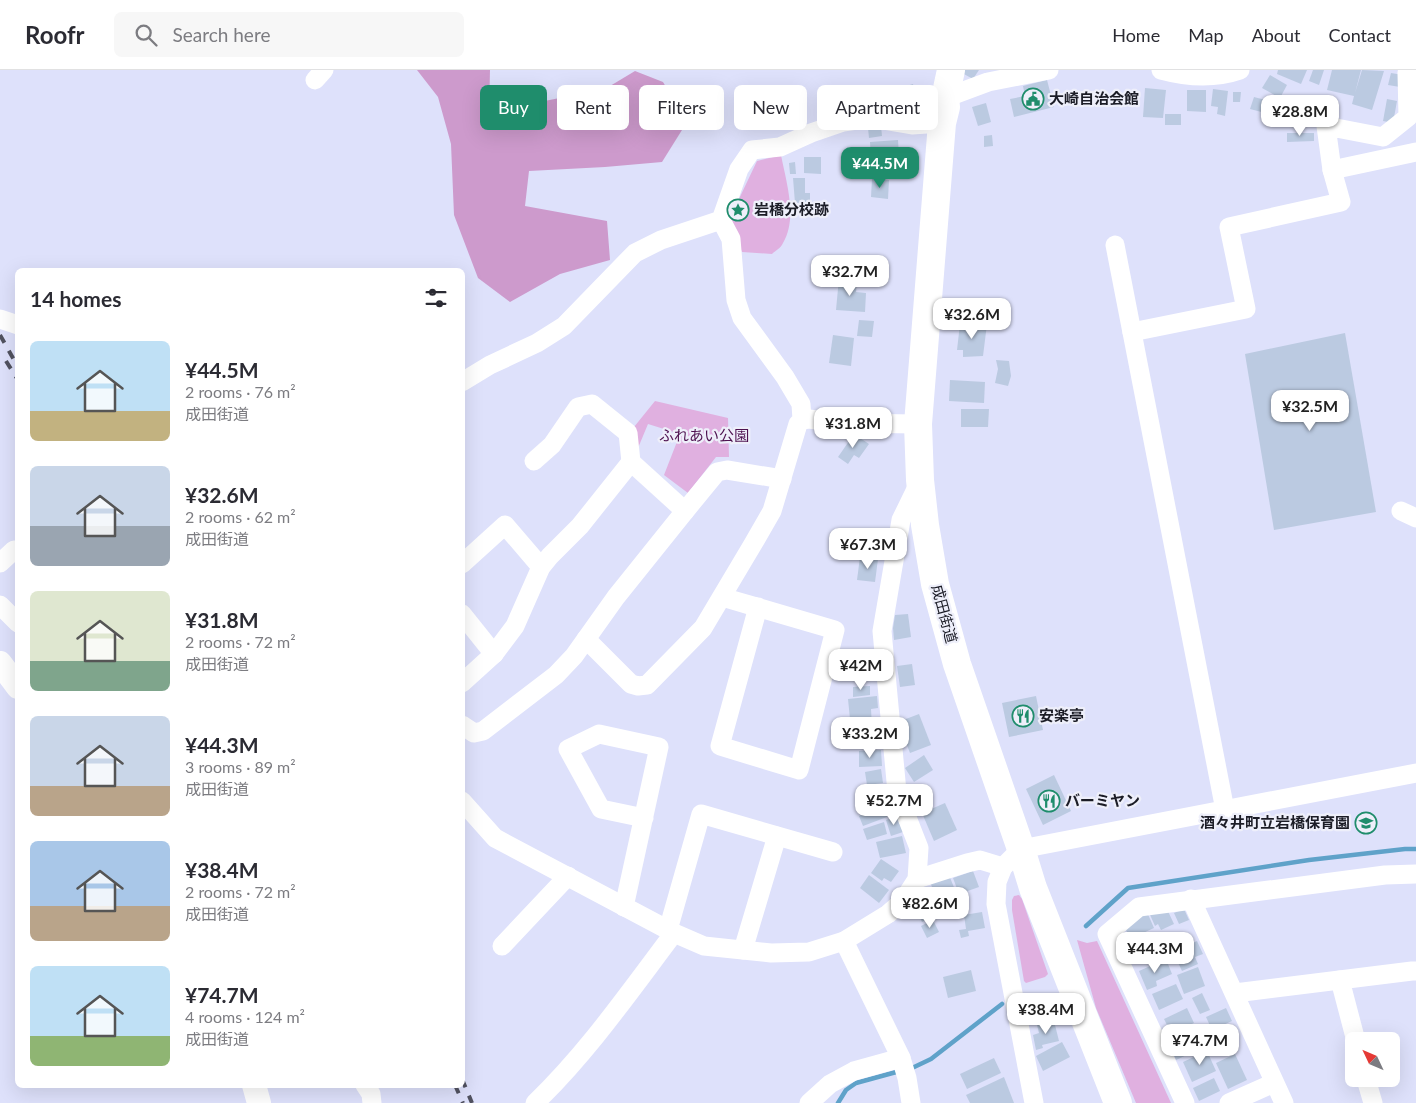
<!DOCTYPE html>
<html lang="en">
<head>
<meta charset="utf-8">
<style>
	body { margin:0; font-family:Lato,"Noto Sans JP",sans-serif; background:#f7f7f7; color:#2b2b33; height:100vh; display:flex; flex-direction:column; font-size:19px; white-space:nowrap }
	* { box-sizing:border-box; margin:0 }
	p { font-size:16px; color:#7c7c81 }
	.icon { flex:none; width:28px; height:28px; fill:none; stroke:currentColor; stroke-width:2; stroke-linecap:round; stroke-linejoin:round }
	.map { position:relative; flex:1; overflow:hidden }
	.side { position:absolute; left:15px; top:198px; width:450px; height:820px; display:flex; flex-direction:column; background:#fff; border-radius:8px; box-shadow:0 5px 20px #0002 }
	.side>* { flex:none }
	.guide { position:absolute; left:480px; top:15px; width:475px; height:45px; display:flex; gap:10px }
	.needle { width:32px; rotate:314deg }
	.controls { position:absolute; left:1345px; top:962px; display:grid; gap:10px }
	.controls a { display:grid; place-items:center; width:55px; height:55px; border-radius:8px; background:#fff; box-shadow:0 5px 20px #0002; font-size:25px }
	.price { position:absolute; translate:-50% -42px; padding:0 11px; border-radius:10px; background:#fff; color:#222; font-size:16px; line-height:32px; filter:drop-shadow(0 1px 2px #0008) }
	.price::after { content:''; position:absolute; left:50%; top:30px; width:15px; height:11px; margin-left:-8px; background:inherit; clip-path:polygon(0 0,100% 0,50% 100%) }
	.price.selected { background:#1f8d6c; color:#fff }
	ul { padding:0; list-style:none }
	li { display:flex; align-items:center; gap:15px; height:125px; padding:0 15px }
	li span { display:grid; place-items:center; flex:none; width:140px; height:100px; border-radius:8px; color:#555 }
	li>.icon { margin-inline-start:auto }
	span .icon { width:60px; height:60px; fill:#fffc; stroke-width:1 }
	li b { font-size:21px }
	h2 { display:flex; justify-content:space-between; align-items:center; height:60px; padding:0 15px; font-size:21px }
	.tag { padding:0 18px; border-radius:8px; background:#fff; box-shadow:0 5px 20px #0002; font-size:18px; line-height:45px }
	.tag.selected { background:#1f8d6c; color:#fff }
	header { display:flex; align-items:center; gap:30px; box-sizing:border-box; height:70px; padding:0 25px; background:#fff; border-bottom:1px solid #e1e1e2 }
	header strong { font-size:24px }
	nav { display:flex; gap:28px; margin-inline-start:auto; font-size:18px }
	.search { width:350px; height:45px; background:#f7f7f7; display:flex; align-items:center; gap:12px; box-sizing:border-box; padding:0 18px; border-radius:8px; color:#7c7c81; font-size:19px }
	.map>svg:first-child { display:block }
	.green { fill:#e0b0e0 }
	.forest { fill:#cd9acc }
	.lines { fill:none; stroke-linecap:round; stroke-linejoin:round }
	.stream { stroke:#5fa2c9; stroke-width:4.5 }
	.building { fill:#bbcae1 }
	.minor { stroke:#fff; stroke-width:19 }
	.major { stroke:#fff; stroke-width:24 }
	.highway { stroke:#fff; stroke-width:28 }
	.rail { stroke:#515260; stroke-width:4; stroke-dasharray:9 9; stroke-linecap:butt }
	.labels { text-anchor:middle; stroke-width:4.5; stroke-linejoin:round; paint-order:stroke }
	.poi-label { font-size:15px; font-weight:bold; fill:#1b1c26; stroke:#eeeffa; text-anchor:start }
	.park-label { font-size:15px; fill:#4e1250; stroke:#eeeffa }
	.street-label { font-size:15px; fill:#1b1c26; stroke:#eeeffa }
</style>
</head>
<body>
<header>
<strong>Roofr</strong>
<div class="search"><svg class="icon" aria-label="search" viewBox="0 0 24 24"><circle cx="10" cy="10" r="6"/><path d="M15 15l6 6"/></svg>Search here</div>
<nav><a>Home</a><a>Map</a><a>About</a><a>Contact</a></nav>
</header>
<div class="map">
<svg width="1416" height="1033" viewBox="0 0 1416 1033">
	<rect width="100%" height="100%" fill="#dee1fb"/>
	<g class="green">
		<path d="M781 85C786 111 798 148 783 173 781 178 775 181 772 184L742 182 729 150 757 91Z"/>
		<polygon points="655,331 728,348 729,387 716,387 688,423 664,405 680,364 648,354 638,378 634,357"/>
		<polygon points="1019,825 1022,829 1048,904 1045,907 1026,913 1024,911 1012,840 1012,830 1014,826"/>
		<polygon points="1077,870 1087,873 1097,871 1171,1033 1136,1033 1096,938"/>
	</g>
	<polygon class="forest" points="417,0 490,0 489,42 605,19 635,1 663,12 687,52 662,92 605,97 529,101 525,136 607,151 610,190 560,204 510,232 478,208 454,145 451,74 438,27"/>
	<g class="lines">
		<g class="stream">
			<polyline points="1086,856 1128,818 1309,790 1405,779 1416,779"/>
			<polyline points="910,999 931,989 1002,934"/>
			<polyline points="838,1033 846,1020 856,1013 900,1001"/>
		</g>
	</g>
	<g class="building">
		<polygon points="963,0 979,0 973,9 962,3"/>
		<polygon points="1278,0 1307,0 1301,14 1277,4"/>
		<polygon points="1313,0 1324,0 1319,15 1309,11"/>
		<polygon points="1332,0 1361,0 1355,23 1362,0 1384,1 1372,40 1352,34 1354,26 1327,20"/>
		<polygon points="1391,3 1403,5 1400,17 1388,15"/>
		<polygon points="1270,5 1287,15 1280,28 1262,18"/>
		<polygon points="1047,10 1054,37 1014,47 1010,29 1025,26 1023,16"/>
		<polygon points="913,14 916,27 906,30 903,17"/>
		<polygon points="898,17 902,32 889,35 885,20"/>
		<polygon points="1145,18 1166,20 1163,48 1143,47"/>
		<polygon points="883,19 886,36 876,38 873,20"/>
		<polygon points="1213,19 1228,21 1225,46 1217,44 1218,37 1211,36"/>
		<polygon points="1187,20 1206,20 1206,42 1187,41"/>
		<polygon points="1233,22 1241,22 1240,32 1233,32"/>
		<polygon points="1254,27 1277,33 1273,45 1250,39"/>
		<polygon points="917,29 919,36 912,39 910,31"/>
		<polygon points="1387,29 1397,31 1393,53 1383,51"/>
		<polygon points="986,33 991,52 978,56 972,37"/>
		<polygon points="1294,41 1306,50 1300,58 1288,49"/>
		<rect x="1165" y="44" width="16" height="11"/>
		<polygon points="881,56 882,66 869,68 868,58"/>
		<polygon points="1287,63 1314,63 1314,71 1287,72"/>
		<polygon points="992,65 993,76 984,77 984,66"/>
		<polygon points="898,70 899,87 871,88 870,72"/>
		<polygon points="804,87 821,87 821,104 804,103"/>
		<polygon points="795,92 796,104 790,104 789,93"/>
		<polygon points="793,108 805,108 805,123 810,123 810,132 795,133"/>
		<polygon points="872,109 889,110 888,129 871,127"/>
		<polygon points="839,208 857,209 856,222 866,223 865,242 836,240"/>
		<polygon points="859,250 874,251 872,267 857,266"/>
		<polygon points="960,254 987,254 983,286 963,287 963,280 957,280"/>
		<polygon points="1345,263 1376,442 1274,460 1245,284"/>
		<polygon points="833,265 854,268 851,296 829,293"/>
		<polygon points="996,290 1009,291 1011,306 1008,316 995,313 998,299"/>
		<polygon points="950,310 985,312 984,333 949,331"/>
		<polygon points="961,339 989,339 988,357 961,357"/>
		<polygon points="854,364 869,374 859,388 854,385 848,394 838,387"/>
		<polygon points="865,459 889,466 886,476 862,469"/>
		<polygon points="859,472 883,478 881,488 856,483"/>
		<polygon points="860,487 878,489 875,512 857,510"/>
		<polygon points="908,544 911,567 894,570 893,558 895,545"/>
		<polygon points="912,594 915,615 900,617 897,596"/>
		<polygon points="870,616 870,625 853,627 853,617"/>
		<polygon points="877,626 878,638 871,639 872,657 851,659 848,629"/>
		<polygon points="1036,626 1043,660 1009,667 1002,633"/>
		<polygon points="919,644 931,675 910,683 898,652"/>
		<polygon points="880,657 882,670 857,673 855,660"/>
		<polygon points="881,680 882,696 859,697 859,681"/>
		<polygon points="924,685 933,700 914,712 905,698"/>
		<polygon points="881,699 883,713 867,715 865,702"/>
		<polygon points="1054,705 1071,741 1043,755 1026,719"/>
		<polygon points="885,720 889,731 867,740 862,729"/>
		<polygon points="945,733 957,760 934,771 922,743"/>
		<polygon points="883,736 887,747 863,756 859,746"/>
		<polygon points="897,746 903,762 891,766 886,750"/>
		<polygon points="884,752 887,764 867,770 863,759"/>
		<polygon points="902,766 906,783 880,788 876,772"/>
		<polygon points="881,789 899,801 891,812 884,808 882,811 871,803"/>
		<polygon points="973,801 979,817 959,824 953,808"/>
		<polygon points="869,805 889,820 879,833 860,818"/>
		<polygon points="949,805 957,825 938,832 930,812"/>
		<polygon points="927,823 937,844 922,852 912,830"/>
		<polygon points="961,828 965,841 943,846 940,834"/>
		<polygon points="1166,837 1174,854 1161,860 1158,854 1155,856 1147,838"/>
		<polygon points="1184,839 1189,850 1179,854 1174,843"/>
		<polygon points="982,842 985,858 968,861 969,866 961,868 959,860 966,859 964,845"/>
		<polygon points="1147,842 1154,858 1130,869 1123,853"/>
		<polygon points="933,850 939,862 927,868 921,856"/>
		<polygon points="1146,870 1152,885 1130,895 1123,880"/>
		<polygon points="1197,871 1203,884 1195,887 1198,894 1182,901 1173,882"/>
		<polygon points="1166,889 1172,904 1156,911 1157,916 1147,920 1139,901"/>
		<polygon points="1198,897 1205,916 1184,924 1177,905"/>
		<polygon points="971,900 976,921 948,928 943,907"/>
		<polygon points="1176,914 1183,929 1159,940 1152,924"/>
		<polygon points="1202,923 1210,940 1200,944 1192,928"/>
		<polygon points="1045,930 1048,947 1031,950 1028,933"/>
		<polygon points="1187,938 1194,953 1171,963 1164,949"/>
		<polygon points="1226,938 1232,951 1212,960 1206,947"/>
		<polygon points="1054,951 1059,971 1042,975 1043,978 1036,980 1033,965 1039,963 1037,955"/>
		<polygon points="1195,960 1204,977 1176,990 1171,978 1182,973 1179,968"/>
		<polygon points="1224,964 1232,979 1218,985 1215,980 1214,981 1209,971"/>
		<polygon points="1062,972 1070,987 1043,1001 1036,986"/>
		<polygon points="1207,981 1216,1001 1192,1012 1183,992"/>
		<polygon points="1235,984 1247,1010 1228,1019 1216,993"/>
		<polygon points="994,988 1001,1003 967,1019 960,1004"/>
		<polygon points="1004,1007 1014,1033 970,1033 966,1025"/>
		<polygon points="1214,1008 1220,1021 1199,1031 1193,1018"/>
	</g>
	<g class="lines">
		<g class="minor">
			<path d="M1161 0C1187 7 1214 9 1240 0"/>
			<polyline points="315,10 324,0"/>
			<polyline points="945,28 988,12 1049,0"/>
			<polyline points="1332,100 1326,56 1383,67 1408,47 1407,3"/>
			<polyline points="1115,175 1225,740"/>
			<polyline points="0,249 18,255"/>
			<polyline points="1132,262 1246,239 1229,157 1341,132 1332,100 1416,82"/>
			<polyline points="462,312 490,295 537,273 564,256 635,183 661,170 721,150 739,99 752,80 780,77 811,63 843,52 871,48 912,55 942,53"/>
			<polyline points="802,350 809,349 841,353 918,354"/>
			<polyline points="534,391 552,375 578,337 592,334 628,363 631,392 685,441"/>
			<polyline points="1401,441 1416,448"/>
			<polyline points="0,493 14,480"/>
			<polyline points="462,494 505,455 541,497"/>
			<polyline points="722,527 835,560 799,700 720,676 758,537"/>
			<polyline points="0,535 18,553"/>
			<polyline points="462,544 494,584"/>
			<polyline points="586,569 631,614 638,616 647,615 703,558 753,474 772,441 798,354 802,350 801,334 785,307 742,248 736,230 731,169 721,150"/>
			<polyline points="462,613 494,584 515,556 541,497 550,486 580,456 631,392"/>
			<polyline points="462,655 474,663 483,661 556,605 574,586 616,527 685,441 717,402 727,400 782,409"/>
			<polyline points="462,731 495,768 674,863 704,876 771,883 809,882 844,871 888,844 903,831 917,809 919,778 897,722 882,561 901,450 920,411"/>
			<polyline points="917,809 967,793 980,790 1003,797"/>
			<polyline points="1191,829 1284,1033"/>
			<polyline points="624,837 659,677 599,664 568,679 601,739 644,748"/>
			<polyline points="668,860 701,744 833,782"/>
			<polyline points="844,871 901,988 907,1008 911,1033"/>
			<polyline points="502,876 568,806"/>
			<polyline points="743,880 777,766"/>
			<polyline points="1340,910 1356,971"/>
			<polyline points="1235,923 1412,901 1416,901"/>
			<polyline points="1366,1009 1373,1033"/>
			<polyline points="365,1015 371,1024 372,1033"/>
			<path d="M535 1033C588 982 630 921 674 863"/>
			<polyline points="809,1033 830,1014 854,1001 901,988"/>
			<polyline points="1034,1033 996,834 997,812 1003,797 1021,779 1416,703"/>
			<polyline points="1185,1033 1107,864 1139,837 1385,805 1416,804"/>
			<polyline points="1229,1033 1274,1013"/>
		</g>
		<g class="major">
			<polyline points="0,593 18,617"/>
			<polyline points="254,1015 259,1033"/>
		</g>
		<polyline class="highway" points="951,0 945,28 946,37 942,53 918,354 920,410 925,455 935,514 957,594 1021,779 1033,818 1118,1033"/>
		<g class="rail">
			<polyline points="0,265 18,297"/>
			<polyline points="6,291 18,310"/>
			<polyline points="462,1009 472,1033"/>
			<polyline points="455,1015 463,1033"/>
		</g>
	</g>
	<defs>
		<g id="civic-ring" transform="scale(1.125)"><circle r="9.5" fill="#eeeffa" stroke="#1f8d6c" stroke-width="1.5"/><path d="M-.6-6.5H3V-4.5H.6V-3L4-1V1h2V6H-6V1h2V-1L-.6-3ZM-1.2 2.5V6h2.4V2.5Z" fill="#1f8d6c"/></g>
		<g id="sight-ring" transform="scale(1.125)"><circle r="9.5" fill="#eeeffa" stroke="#1f8d6c" stroke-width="1.5"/><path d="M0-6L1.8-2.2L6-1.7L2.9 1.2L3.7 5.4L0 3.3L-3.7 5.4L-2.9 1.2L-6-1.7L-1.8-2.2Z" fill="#1f8d6c"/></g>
		<g id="restaurant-ring" transform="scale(1.125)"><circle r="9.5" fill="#eeeffa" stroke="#1f8d6c" stroke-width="1.5"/><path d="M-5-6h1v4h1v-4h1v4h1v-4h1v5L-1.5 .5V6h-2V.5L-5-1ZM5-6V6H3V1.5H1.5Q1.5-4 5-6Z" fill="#1f8d6c"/></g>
		<g id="school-ring" transform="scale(1.125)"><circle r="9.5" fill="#eeeffa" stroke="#1f8d6c" stroke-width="1.5"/><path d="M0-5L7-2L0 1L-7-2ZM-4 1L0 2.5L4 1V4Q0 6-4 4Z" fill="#1f8d6c"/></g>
	</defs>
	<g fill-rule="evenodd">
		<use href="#civic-ring" x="1033" y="29"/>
		<use href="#sight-ring" x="738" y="140"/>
		<use href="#restaurant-ring" x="1023" y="646"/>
		<use href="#restaurant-ring" x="1049" y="731"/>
		<use href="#school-ring" x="1366" y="753"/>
	</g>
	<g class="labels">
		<g class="poi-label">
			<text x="1049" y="34">大崎自治会館</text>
			<text x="754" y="145">岩橋分校跡</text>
			<text x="1039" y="651">安楽亭</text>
			<text x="1065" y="736">バーミヤン</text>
			<text x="1350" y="758" text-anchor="end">酒々井町立岩橋保育園</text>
		</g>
		<g class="park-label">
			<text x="704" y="371">ふれあい公園</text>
		</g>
		<g class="street-label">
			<text transform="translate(944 544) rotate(75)" y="5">成田街道</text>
		</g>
	</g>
</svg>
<div class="controls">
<a><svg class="needle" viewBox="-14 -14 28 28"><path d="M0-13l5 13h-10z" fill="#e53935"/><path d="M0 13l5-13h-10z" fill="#7c7c81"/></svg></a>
</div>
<b class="price" style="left:1300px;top:67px">¥28.8M</b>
<b class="price selected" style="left:880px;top:119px">¥44.5M</b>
<b class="price" style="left:850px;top:227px">¥32.7M</b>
<b class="price" style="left:972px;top:270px">¥32.6M</b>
<b class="price" style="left:1310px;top:362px">¥32.5M</b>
<b class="price" style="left:853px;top:379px">¥31.8M</b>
<b class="price" style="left:868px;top:500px">¥67.3M</b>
<b class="price" style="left:861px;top:621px">¥42M</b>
<b class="price" style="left:870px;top:689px">¥33.2M</b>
<b class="price" style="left:894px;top:756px">¥52.7M</b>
<b class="price" style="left:930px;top:859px">¥82.6M</b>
<b class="price" style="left:1155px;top:904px">¥44.3M</b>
<b class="price" style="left:1046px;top:965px">¥38.4M</b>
<b class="price" style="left:1200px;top:996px">¥74.7M</b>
<div class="guide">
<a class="tag selected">Buy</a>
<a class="tag">Rent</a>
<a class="tag">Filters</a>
<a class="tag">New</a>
<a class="tag">Apartment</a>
</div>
<section class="side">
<h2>14 homes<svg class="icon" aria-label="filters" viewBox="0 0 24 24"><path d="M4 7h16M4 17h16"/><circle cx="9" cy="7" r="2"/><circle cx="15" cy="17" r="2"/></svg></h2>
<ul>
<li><span style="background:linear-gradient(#bfe0f5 70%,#c2b280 0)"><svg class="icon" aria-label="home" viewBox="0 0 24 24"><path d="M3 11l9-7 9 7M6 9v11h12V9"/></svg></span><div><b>¥44.5M</b><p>2 rooms · 76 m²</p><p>成田街道</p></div></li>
<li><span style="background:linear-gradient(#c9d6e8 60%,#9aa5b1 0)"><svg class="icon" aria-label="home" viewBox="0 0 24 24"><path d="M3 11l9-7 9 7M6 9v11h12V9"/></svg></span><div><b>¥32.6M</b><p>2 rooms · 62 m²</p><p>成田街道</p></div></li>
<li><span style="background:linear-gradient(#dfe7d0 70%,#7fa58c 0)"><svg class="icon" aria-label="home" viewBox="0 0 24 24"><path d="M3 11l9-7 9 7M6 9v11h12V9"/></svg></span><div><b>¥31.8M</b><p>2 rooms · 72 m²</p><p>成田街道</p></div></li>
<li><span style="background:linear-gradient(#c9d6e8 70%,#b9a48a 0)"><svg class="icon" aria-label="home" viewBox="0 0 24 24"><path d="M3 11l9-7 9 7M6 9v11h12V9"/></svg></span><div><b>¥44.3M</b><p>3 rooms · 89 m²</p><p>成田街道</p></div></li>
<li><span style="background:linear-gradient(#a9c7e8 65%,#b9a48a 0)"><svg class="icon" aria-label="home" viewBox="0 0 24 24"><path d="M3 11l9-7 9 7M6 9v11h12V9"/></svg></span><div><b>¥38.4M</b><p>2 rooms · 72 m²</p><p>成田街道</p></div></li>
<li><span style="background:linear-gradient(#bfe0f5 70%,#8fb573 0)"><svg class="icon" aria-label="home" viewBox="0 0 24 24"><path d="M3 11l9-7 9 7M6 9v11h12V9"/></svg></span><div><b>¥74.7M</b><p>4 rooms · 124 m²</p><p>成田街道</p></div></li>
</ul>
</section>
</div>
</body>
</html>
